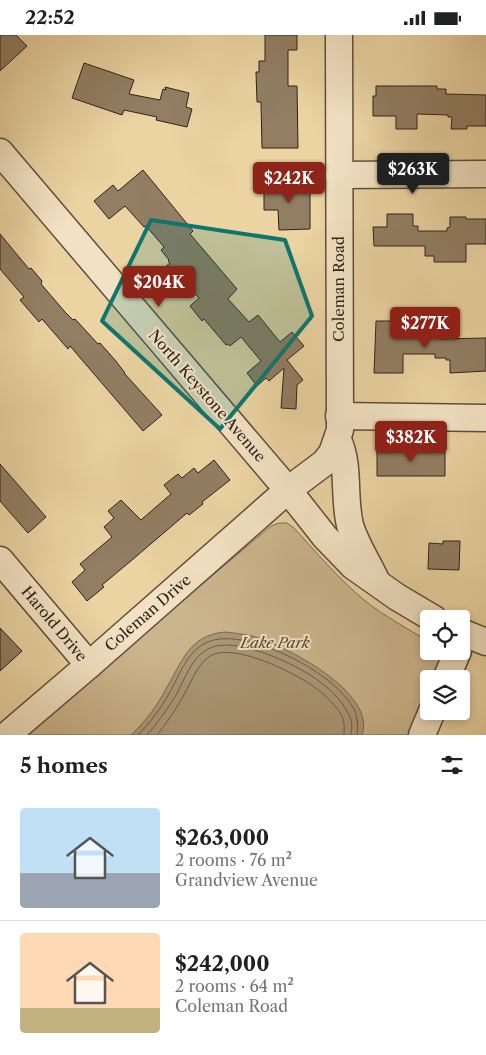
<!DOCTYPE html>
<html lang="en">
<head>
<meta charset="utf-8">
<style>
	body { margin:0; font-family:"Libre Caslon Text",serif; background:#f2f2f2; color:#202124; height:100vh; display:flex; flex-direction:column; font-size:19px; white-space:nowrap }
	* { box-sizing:border-box; margin:0 }
	p { font-size:16px; color:#757577 }
	.icon { flex:none; width:28px; height:28px; fill:none; stroke:currentColor; stroke-width:2; stroke-linecap:round; stroke-linejoin:round }
	.map { position:relative; height:700px; overflow:hidden }
	.drawer { display:flex; flex-direction:column; background:#fff; flex:1 }
	.drawer>* { flex:none }
	.buttons { position:absolute; left:420px; top:575px; display:grid; gap:10px }
	.buttons a { display:grid; place-items:center; width:50px; height:50px; border-radius:5px; background:#fff; box-shadow:0 2px 8px #0003; font-size:25px }
	.price { position:absolute; translate:-50% -42px; padding:0 11px; border-radius:5px; background:#8f2418; color:#fff; font-size:16px; line-height:32px; filter:drop-shadow(0 1px 2px #0008) }
	.price::after { content:''; position:absolute; left:50%; top:30px; width:15px; height:11px; margin-left:-8px; background:inherit; clip-path:polygon(0 0,100% 0,50% 100%) }
	.price.selected { background:#222; color:#fff }
	ul { padding:0; list-style:none }
	li { display:flex; align-items:center; gap:15px; height:125px; padding:0 20px }
	li+li { border-top:1px solid #e0e0e0 }
	li span { display:grid; place-items:center; flex:none; width:140px; height:100px; border-radius:5px; color:#555 }
	li>.icon { margin-inline-start:auto }
	span .icon { width:60px; height:60px; fill:#fffc; stroke-width:1 }
	li b { font-size:21px }
	h2 { display:flex; justify-content:space-between; align-items:center; height:60px; padding:0 20px; font-size:21px }
	.status { display:flex; justify-content:space-between; align-items:center; height:35px; padding:0 25px; background:#fff; direction:ltr }
	.status svg { height:14px; fill:currentColor }
	.map>svg:first-child { display:block }
	.green { fill:#cbb58c; stroke:#7d6c55 }
	.water { fill:#ab9775; stroke:#796852 }
	.lines { fill:none; stroke-linecap:round; stroke-linejoin:round }
	.shore { stroke:#6d5c4a; stroke-width:1 }
	.building { fill:#917e63; stroke:#2f221e }
	.minor-casing { stroke:#5e4e3f; stroke-width:29 }
	.minor { stroke:#f2e2c3; stroke-width:26 }
	.marked { fill:#0f766e; fill-opacity:0.2; stroke:#0f766e; stroke-width:4; stroke-linejoin:round }
	.labels { text-anchor:middle; stroke-width:4; stroke-linejoin:round; paint-order:stroke }
	.street-label { font-size:15px; fill:#2f221e; stroke:#f2e2c3 }
	.park-label { font-size:15px; font-style:italic; fill:#56473a; stroke:#f2e2c3 }
</style>
</head>
<body>
<div class="status"><b>22:52</b><svg viewBox="0 0 49 12"><path d="M0 12V9h3v3zM5 12V6h3v6zM10 12V3h3v9zM15 12V0h3v12zM26 1h20v11H26zM47 4h2v5h-2z"/></svg></div>
<div class="map">
<svg width="486" height="700" viewBox="0 0 486 700">
	<rect width="100%" height="100%" fill="#ebd3a2"/>
	<filter id="stains"><feTurbulence type="fractalNoise" baseFrequency=".004" numOctaves="4"/><feColorMatrix values="0 0 0 0 .2 0 0 0 0 .09 0 0 0 0 .02 0 0 0 .5 -.17"/></filter>
	<radialGradient id="worn" r=".72"><stop offset=".6" stop-color="#630" stop-opacity="0"/><stop offset="1" stop-color="#630" stop-opacity=".3"/></radialGradient>
	<path class="green" d="M279 488H287L293 492C316 517 338 543 364 565 384 581 407 593 429 607V616H438C440 627 438 634 433 644H429V654L408 700H23L271 491Z"/>
	<path class="water" d="M225 597C234 598 243 599 252 601 284 610 377 657 362 700H131C145 687 157 671 166 654 182 627 189 600 225 597Z"/>
	<g class="lines">
		<g class="shore">
			<path d="M138 700C151 687 161 673 170 657 179 641 186 620 202 610 231 590 297 622 322 641 334 649 347 662 354 674 358 683 358 691 357 700"/>
			<path d="M147 700C158 688 167 674 176 660 185 644 191 623 208 614 233 599 299 630 320 647 331 655 342 666 348 678 353 686 352 692 351 700"/>
			<path d="M157 700C166 689 174 677 181 665 190 651 196 630 210 621 233 607 293 637 313 651 323 658 336 670 342 681 345 688 344 693 344 700"/>
		</g>
	</g>
	<g class="building">
		<polygon points="0,0 16,0 27,11 0,36"/>
		<polygon points="265,0 297,0 297,15 288,15 288,51 297,51 298,113 262,113 261,67 257,67 256,37 259,37 259,26 265,26"/>
		<polygon points="84,28 134,45 129,59 160,65 163,54 166,55 165,52 189,58 186,72 192,74 187,92 156,85 157,82 124,75 122,80 72,63"/>
		<polygon points="376,51 437,51 437,54 446,54 446,59 486,60 486,91 467,91 467,94 451,94 452,82 448,82 448,80 417,79 417,94 396,94 396,81 373,81 373,61 376,61"/>
		<polygon points="143,135 193,196 190,199 237,254 228,264 249,287 258,280 280,307 292,297 304,311 287,325 303,345 297,350 296,374 281,373 284,333 269,346 266,343 257,351 247,338 261,326 241,302 230,311 228,309 226,310 204,284 202,286 190,271 199,263 180,241 171,249 160,236 170,228 168,226 169,225 161,215 164,212 146,191 144,192 125,171 109,184 94,166 113,150 118,156"/>
		<polygon points="310,147 310,194 279,195 278,175 264,175 264,148"/>
		<polygon points="387,179 413,179 413,191 418,191 418,196 447,196 447,193 450,192 450,182 466,182 466,184 486,184 486,209 466,209 466,227 434,227 434,221 425,221 425,211 374,211 373,192 387,192"/>
		<polygon points="0,199 29,234 31,233 42,246 41,249 65,277 73,285 75,284 98,309 100,308 115,325 125,338 124,338 162,380 143,396 70,311 68,314 42,284 39,287 20,265 24,262 0,234"/>
		<polygon points="376,286 407,286 407,299 434,298 434,301 440,301 440,304 486,303 486,336 450,338 450,325 446,325 446,323 435,323 435,319 403,319 403,338 374,338"/>
		<polygon points="403,413 425,413 425,417 445,417 445,441 377,441 377,416 403,417"/>
		<polygon points="214,425 230,445 202,467 203,469 189,480 187,478 132,525 102,550 104,552 87,566 72,547 85,535 80,529 112,502 104,492 114,483 108,476 121,465 141,485 171,459 164,450 178,439 182,443 194,433 198,438"/>
		<polygon points="0,429 46,482 28,498 0,466"/>
		<polygon points="443,506 460,506 459,535 428,534 429,508 443,509"/>
		<polygon points="0,593 22,616 0,636"/>
	</g>
	<g class="lines">
		<g class="minor-casing">
			<g id="minor">
				<polyline points="0,117 288,455 325,502 353,531 397,562 434,584"/>
				<polyline points="339,140 486,139"/>
				<polyline points="339,381 486,383"/>
				<path d="M338 405C350 431 343 462 350 490 355 508 367 526 375 543"/>
				<polyline points="0,525 89,630"/>
				<polyline points="461,597 486,607"/>
				<polyline points="446,644 458,616"/>
				<polyline points="7,700 89,630 288,455 324,428 332,418 340,395 339,0"/>
				<polyline points="422,700 432,676"/>
			</g>
		</g>
		<use href="#minor" class="minor"/>
	</g>
	<path class="marked" d="M151 185 285 205 312 281 220 394 102 286Z"/>
	<g class="labels">
		<g class="street-label">
			<text transform="translate(339 254) rotate(-90)" y="5">Coleman Road</text>
			<text transform="translate(207 361) rotate(49)" y="5">North Keystone Avenue</text>
			<text transform="translate(148 578) rotate(-41)" y="5">Coleman Drive</text>
			<text transform="translate(54 589) rotate(50)" y="5">Harold Drive</text>
		</g>
		<g class="park-label">
			<text x="275" y="613">Lake Park</text>
		</g>
	</g>
	<rect width="100%" height="100%" filter="url(#stains)"/>
	<rect width="100%" height="100%" fill="url(#worn)"/>
</svg>
<div class="buttons">
<a><svg class="icon" aria-label="locate" viewBox="0 0 24 24"><circle cx="12" cy="12" r="6"/><path d="M12 2v4M12 18v4M2 12h4M18 12h4"/></svg></a>
<a><svg class="icon" aria-label="layers" viewBox="0 0 24 24"><path d="M12 4l9 5-9 5-9-5zM3 14l9 5 9-5"/></svg></a>
</div>
<b class="price selected" style="left:413px;top:160px">$263K</b>
<b class="price" style="left:289px;top:169px">$242K</b>
<b class="price" style="left:159px;top:273px">$204K</b>
<b class="price" style="left:425px;top:314px">$277K</b>
<b class="price" style="left:411px;top:428px">$382K</b>
</div>
<section class="drawer">
<h2>5 homes<svg class="icon" aria-label="filters" viewBox="0 0 24 24"><path d="M4 7h16M4 17h16"/><circle cx="9" cy="7" r="2"/><circle cx="15" cy="17" r="2"/></svg></h2>
<ul>
<li><span style="background:linear-gradient(#bfe0f5 65%,#9aa5b1 0)"><svg class="icon" aria-label="home" viewBox="0 0 24 24"><path d="M3 11l9-7 9 7M6 9v11h12V9"/></svg></span><div><b>$263,000</b><p>2 rooms · 76 m²</p><p>Grandview Avenue</p></div></li>
<li><span style="background:linear-gradient(#ffd9b3 75%,#c2b280 0)"><svg class="icon" aria-label="home" viewBox="0 0 24 24"><path d="M3 11l9-7 9 7M6 9v11h12V9"/></svg></span><div><b>$242,000</b><p>2 rooms · 64 m²</p><p>Coleman Road</p></div></li>
</ul>
</section>
</body>
</html>
